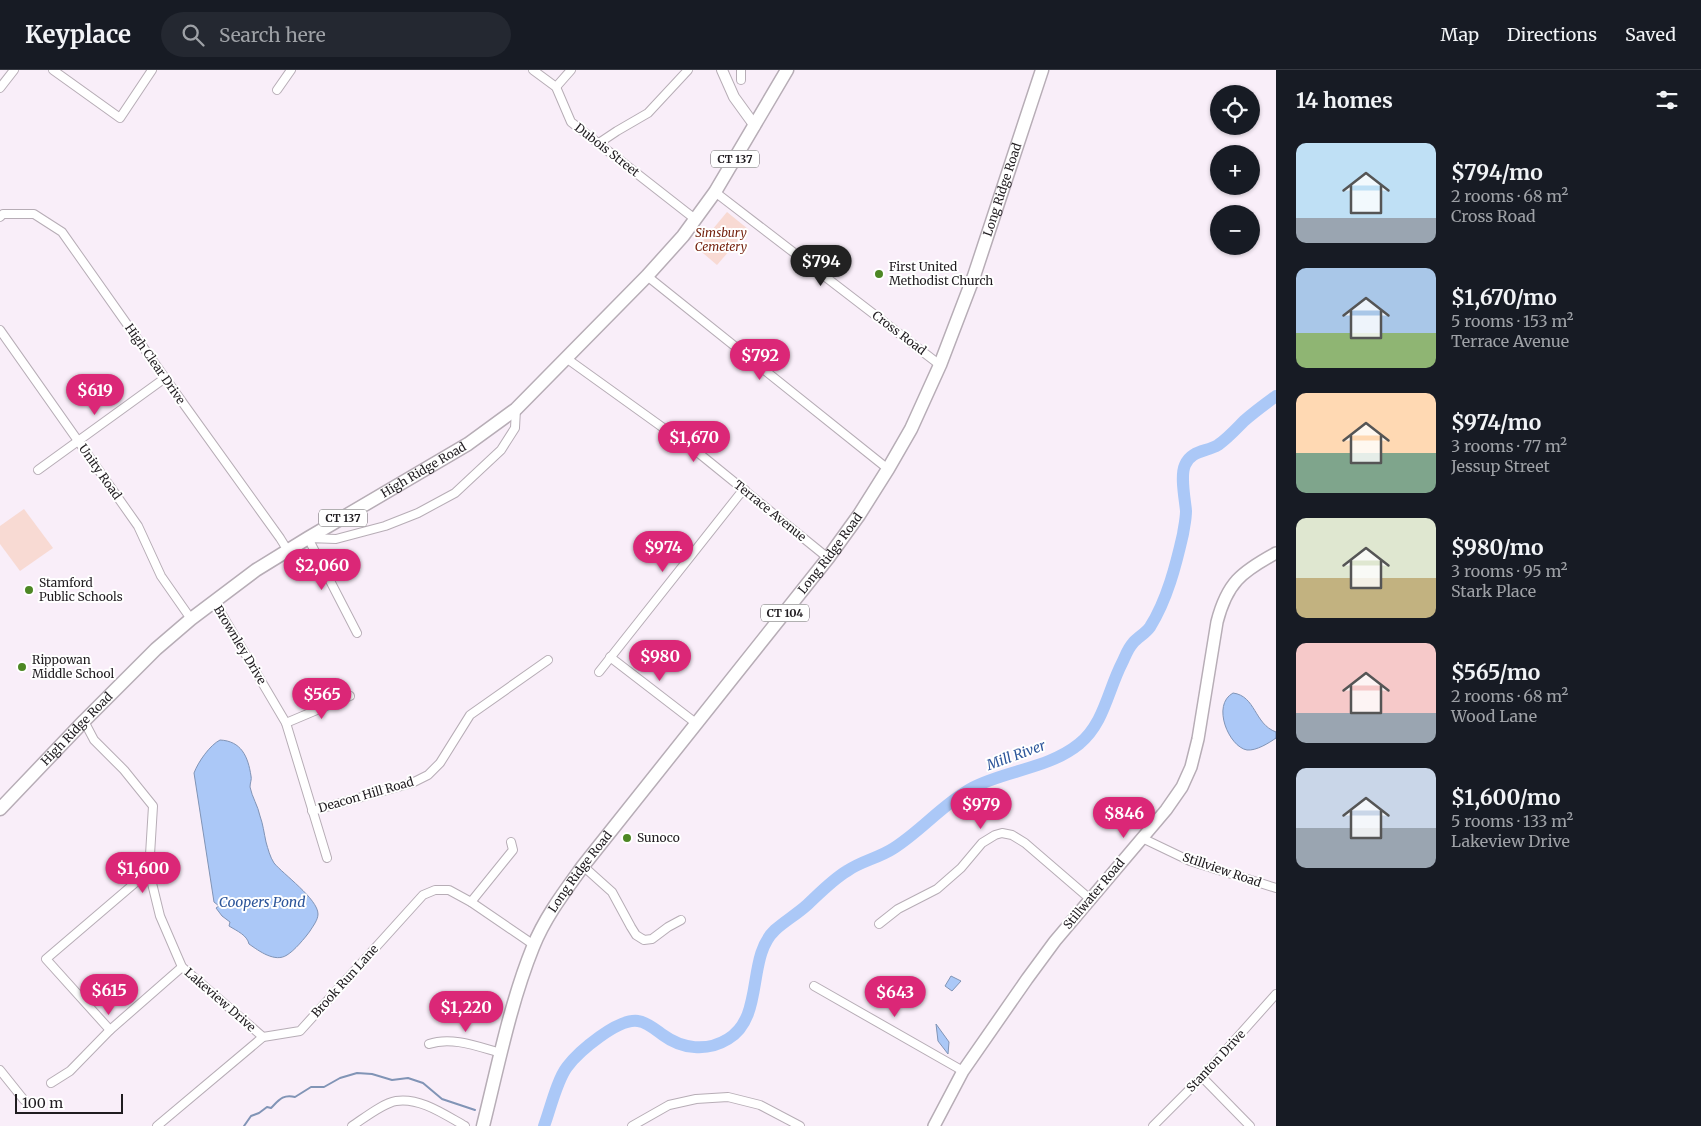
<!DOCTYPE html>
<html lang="en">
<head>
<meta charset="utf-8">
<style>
	body { margin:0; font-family:Merriweather,serif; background:#242831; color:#f1f3f6; height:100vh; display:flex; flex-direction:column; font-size:19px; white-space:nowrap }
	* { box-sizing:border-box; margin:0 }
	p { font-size:16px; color:#9ea1a6 }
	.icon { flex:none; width:28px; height:28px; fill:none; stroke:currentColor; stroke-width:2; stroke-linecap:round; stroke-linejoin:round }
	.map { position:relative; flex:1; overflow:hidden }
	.details { display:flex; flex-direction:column; background:#171b24; width:425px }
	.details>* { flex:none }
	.tools { position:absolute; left:1210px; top:15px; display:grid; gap:10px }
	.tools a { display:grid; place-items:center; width:50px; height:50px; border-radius:50%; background:#171b24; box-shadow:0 1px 4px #0004; font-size:25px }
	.scale { position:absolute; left:15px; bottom:12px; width:108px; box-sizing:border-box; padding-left:5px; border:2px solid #201c20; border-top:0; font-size:14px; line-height:18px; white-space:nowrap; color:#201c20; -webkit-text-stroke:4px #fff; paint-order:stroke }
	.price { position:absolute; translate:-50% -42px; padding:0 11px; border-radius:18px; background:#db2777; color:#fff; font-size:16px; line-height:32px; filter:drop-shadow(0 1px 2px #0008) }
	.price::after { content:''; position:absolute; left:50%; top:30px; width:15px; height:11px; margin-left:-8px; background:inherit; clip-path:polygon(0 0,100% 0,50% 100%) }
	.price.on { background:#222; color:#fff }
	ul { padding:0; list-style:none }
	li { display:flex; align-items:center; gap:15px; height:125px; padding:0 20px }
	li span { display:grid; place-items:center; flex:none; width:140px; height:100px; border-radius:10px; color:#555 }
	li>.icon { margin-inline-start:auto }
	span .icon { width:60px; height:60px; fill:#fffc; stroke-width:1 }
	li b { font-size:21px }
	h2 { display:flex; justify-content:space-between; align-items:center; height:60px; padding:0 20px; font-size:21px }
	header { display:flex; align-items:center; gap:30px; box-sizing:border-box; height:70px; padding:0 25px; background:#171b24; border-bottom:1px solid #363941 }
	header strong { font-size:24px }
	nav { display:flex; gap:28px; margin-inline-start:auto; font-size:18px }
	.search { width:350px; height:45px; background:#242831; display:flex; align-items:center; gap:12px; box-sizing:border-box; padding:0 18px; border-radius:28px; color:#9ea1a6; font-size:19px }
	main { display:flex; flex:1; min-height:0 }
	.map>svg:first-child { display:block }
	.green { fill:#f8dad3 }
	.water { fill:#abc8f7; stroke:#8194b6 }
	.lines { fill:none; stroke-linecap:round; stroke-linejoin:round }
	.stream { stroke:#8194b6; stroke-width:2 }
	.river { stroke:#abc8f7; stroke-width:12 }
	.minor-casing { stroke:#b7adb6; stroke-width:10 }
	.tertiary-casing { stroke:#b7adb6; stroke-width:12 }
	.secondary-casing { stroke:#b7adb6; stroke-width:14 }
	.primary-casing { stroke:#b7adb6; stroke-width:15 }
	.minor { stroke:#fff; stroke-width:8 }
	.tertiary { stroke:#fff; stroke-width:10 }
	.secondary { stroke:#fff; stroke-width:11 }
	.primary { stroke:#fff; stroke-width:12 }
	.poi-dot { fill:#4d8724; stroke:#fff; stroke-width:2 }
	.labels { text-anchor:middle; stroke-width:4; stroke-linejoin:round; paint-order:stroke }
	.shield { fill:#fff; stroke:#636063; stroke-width:1 }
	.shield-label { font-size:11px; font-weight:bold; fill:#201c20 }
	.street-label { font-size:12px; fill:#201c20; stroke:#fff }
	.park-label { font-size:12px; font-style:italic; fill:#731f0b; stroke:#fff }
	.poi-label { font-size:12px; fill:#201c20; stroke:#fff; text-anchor:start }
	.water-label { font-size:14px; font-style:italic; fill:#2c559a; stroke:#fff }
</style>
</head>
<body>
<header>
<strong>Keyplace</strong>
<div class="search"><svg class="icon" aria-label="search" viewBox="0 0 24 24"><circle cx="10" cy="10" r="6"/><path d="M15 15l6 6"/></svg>Search here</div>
<nav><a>Map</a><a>Directions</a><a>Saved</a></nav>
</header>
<main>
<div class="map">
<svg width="1276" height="1056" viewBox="0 0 1276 1056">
	<rect width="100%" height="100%" fill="#f9eef9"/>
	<g class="green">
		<polygon points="727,142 748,159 717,195 697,178"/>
		<polygon points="24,439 53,478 20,501 0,474 0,456"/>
	</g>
	<g class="water">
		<path d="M1233 623C1256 626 1254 654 1276 662V668C1269 673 1256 681 1247 680 1229 677 1211 635 1233 623Z"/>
		<path d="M220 670C241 671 248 686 251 706 252 709 250 713 250 717 252 727 258 736 260 746 263 754 264 763 266 772 268 779 270 787 274 793 283 804 318 829 318 844 318 850 313 856 310 861 305 868 294 881 287 885 275 893 259 881 249 874 247 865 237 861 229 856L230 852 222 846 216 838 219 836 214 832 194 703C198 692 210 675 220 670Z"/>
		<polygon points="951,906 961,911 952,921 945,916"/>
		<polygon points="936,954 949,972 948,984 938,971"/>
	</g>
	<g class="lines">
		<path class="stream" d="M244 1056 251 1046 259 1043 267 1037 271 1038C279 1030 283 1024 295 1027L311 1017H324L340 1008 357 1003 372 1004 392 1010 408 1008 423 1013 442 1029 475 1040"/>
		<path class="river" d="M544 1056C550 1040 557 1010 567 997 579 981 618 948 638 951 647 952 656 960 663 965 682 979 707 982 728 969 765 947 746 887 775 860 785 851 797 844 807 835 820 823 832 810 847 801 861 791 879 788 894 778 922 760 943 734 972 718 1006 700 1048 699 1079 674 1104 654 1108 620 1122 593 1125 587 1128 578 1133 573 1138 567 1145 564 1150 557 1167 530 1176 495 1183 464 1184 457 1186 449 1186 441 1185 429 1180 406 1185 395 1191 380 1207 382 1218 375 1228 368 1236 359 1244 351 1254 342 1265 334 1276 326"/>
		<g class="minor-casing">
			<g id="minor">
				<polyline points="53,0 120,48 152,0"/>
				<polyline points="533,0 556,17 571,52 695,149"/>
				<polyline points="741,10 741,0"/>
				<polyline points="556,17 571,0"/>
				<polyline points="0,18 14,0"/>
				<polyline points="277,20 291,0"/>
				<polyline points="599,73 617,61 648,43 688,0"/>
				<polyline points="715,122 940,295"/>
				<polyline points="0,147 3,144 34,144 62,162 165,308 280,468 288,481"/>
				<polyline points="647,206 888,399"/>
				<polyline points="0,260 138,456 161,506 191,549"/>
				<polyline points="566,288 701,385 828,488"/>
				<polyline points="38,400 165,308"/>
				<polyline points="214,531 286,653 327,788"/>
				<polyline points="357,563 308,468 336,469 385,456 418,443 455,423 501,380 515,358 516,339"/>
				<polyline points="610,587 697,654"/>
				<polyline points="599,602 739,425 745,420"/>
				<polyline points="84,651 94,670 124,700 153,736 149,801 160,846 182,897 263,967"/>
				<polyline points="286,653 350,626"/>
				<polyline points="312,741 412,713 428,705 440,693 470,645 548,590"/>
				<polyline points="1142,768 1190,791 1276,818"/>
				<polyline points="583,796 612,822 631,857 636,865 644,870 652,869 668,857 681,850"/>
				<polyline points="471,832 513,780 511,772"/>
				<polyline points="879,854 898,839 937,819 961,798 982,773 995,765 1002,763 1012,765 1025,773 1090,829"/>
				<polyline points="814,916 963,1001"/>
				<polyline points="110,960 46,889 149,801"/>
				<path d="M429 974C452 966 479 977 501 983"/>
				<polyline points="0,1000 24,1030"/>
				<polyline points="1202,1007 1250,1056"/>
				<polyline points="51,1013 70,1001 110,960 182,897"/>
				<polyline points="157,1056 263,967 300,961 423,825 435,820 449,820 471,832 534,875"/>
				<path d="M352 1056C363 1049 383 1033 396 1031 420 1027 445 1045 465 1056"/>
				<polyline points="632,1056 669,1035 696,1029 728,1027 760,1035 800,1056"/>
				<polyline points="1153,1056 1202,1007 1276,924"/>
			</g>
		</g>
		<g class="tertiary-casing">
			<polyline id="tertiary" points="722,0 734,27 755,56"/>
		</g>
		<g class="secondary-casing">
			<path id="secondary" d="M934 1056 963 1001 1027 909 1055 871 1166 740 1182 717 1191 697 1198 669 1217 552C1227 513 1241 502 1276 483"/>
		</g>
		<g class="primary-casing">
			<g id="primary">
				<path id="s1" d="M0 739 84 651 156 579 191 549 256 500 308 468 468 374 516 339 647 206 683 166 715 122 787 0"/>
				<path id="s2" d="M483 1056C498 996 510 934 533 877 545 847 565 821 583 796L828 488 859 445 888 399 911 359 940 295 974 206 1042 0"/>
			</g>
		</g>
		<use href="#minor" class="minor"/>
		<use href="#tertiary" class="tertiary"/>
		<use href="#secondary" class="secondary"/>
		<use href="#primary" class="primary"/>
	</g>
	<g class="poi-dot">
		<circle cx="879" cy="204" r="5"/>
		<circle cx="29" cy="520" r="5"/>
		<circle cx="22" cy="597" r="5"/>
		<circle cx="627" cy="768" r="5"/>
	</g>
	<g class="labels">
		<g class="shield">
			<rect x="711" y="80.5" width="48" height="17" rx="4"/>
			<rect x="319" y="439.5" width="48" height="17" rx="4"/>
			<rect x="761" y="534.5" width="48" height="17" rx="4"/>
		</g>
		<g class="shield-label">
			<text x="735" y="93">CT 137</text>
			<text x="343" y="452">CT 137</text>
			<text x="785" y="547">CT 104</text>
		</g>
		<g class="street-label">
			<text transform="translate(607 80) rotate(38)" y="4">Dubois Street</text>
			<text dy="4" stroke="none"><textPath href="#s2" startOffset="1085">Long Ridge Road</textPath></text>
			<text transform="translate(899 263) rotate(37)" y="4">Cross Road</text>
			<text transform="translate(155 294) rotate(55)" y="4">High Clear Drive</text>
			<text dy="4" stroke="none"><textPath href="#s1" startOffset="546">High Ridge Road</textPath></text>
			<text transform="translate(100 402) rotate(55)" y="4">Unity Road</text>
			<text transform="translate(770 441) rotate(39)" y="4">Terrace Avenue</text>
			<text dy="4" stroke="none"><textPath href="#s2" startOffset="680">Long Ridge Road</textPath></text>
			<text transform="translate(240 575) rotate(59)" y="4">Brownley Drive</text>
			<text dy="4" stroke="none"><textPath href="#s1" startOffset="111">High Ridge Road</textPath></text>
			<text transform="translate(366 725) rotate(-16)" y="4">Deacon Hill Road</text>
			<text transform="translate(1222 800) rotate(19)" y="4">Stillview Road</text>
			<text dy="4" stroke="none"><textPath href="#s2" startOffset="275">Long Ridge Road</textPath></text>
			<text transform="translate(1094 824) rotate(-50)" y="4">Stillwater Road</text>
			<text transform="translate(345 911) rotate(-48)" y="4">Brook Run Lane</text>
			<text transform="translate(220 930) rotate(41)" y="4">Lakeview Drive</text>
			<text transform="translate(1216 991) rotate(-47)" y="4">Stanton Drive</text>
		</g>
		<g class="park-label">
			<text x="721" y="167">Simsbury<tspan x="721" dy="14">Cemetery</tspan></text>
		</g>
		<g class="poi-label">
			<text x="889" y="201">First United<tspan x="889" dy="14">Methodist Church</tspan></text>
			<text x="39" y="517">Stamford<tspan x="39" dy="14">Public Schools</tspan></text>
			<text x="32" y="594">Rippowan<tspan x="32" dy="14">Middle School</tspan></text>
			<text x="637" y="772">Sunoco</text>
		</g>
		<g class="water-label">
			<text transform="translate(1016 685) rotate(-20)" y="5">Mill River</text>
			<text x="262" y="837">Coopers Pond</text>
		</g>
	</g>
</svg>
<div class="tools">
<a><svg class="icon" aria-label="locate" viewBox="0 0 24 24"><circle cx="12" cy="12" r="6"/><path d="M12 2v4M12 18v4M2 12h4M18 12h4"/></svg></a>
<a>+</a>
<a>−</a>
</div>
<div class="scale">100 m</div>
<b class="price on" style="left:821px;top:217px">$794</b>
<b class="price" style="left:760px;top:311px">$792</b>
<b class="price" style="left:95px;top:346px">$619</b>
<b class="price" style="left:694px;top:393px">$1,670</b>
<b class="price" style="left:663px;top:503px">$974</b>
<b class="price" style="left:322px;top:521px">$2,060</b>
<b class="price" style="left:660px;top:612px">$980</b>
<b class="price" style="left:322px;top:650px">$565</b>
<b class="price" style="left:981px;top:760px">$979</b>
<b class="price" style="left:1124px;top:769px">$846</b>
<b class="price" style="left:143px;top:824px">$1,600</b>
<b class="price" style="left:109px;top:946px">$615</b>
<b class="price" style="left:895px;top:948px">$643</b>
<b class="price" style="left:466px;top:963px">$1,220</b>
</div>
<section class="details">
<h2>14 homes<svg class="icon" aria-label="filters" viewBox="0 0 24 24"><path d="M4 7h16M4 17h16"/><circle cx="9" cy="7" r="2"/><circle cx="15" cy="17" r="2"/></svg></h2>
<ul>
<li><span style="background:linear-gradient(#bfe0f5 75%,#9aa5b1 0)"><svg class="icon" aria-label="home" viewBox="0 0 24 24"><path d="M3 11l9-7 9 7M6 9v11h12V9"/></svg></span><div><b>$794/mo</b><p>2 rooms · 68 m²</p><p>Cross Road</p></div></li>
<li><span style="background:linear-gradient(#a9c7e8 65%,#8fb573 0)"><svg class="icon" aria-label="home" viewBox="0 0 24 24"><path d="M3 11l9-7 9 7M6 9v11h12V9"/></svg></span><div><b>$1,670/mo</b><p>5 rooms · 153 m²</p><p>Terrace Avenue</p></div></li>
<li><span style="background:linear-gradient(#ffd9b3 60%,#7fa58c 0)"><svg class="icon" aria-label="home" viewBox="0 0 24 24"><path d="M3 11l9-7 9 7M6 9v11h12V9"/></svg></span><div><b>$974/mo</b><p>3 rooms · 77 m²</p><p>Jessup Street</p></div></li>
<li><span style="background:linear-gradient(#dfe7d0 60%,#c2b280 0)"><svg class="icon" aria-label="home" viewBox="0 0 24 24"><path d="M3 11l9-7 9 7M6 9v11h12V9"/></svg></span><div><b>$980/mo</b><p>3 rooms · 95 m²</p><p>Stark Place</p></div></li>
<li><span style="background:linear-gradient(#f6c9c9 70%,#9aa5b1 0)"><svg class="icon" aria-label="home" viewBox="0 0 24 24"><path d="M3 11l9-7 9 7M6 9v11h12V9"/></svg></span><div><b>$565/mo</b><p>2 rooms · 68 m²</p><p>Wood Lane</p></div></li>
<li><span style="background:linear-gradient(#c9d6e8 60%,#9aa5b1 0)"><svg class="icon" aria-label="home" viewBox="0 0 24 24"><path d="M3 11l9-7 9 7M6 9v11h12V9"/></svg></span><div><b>$1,600/mo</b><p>5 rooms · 133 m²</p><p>Lakeview Drive</p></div></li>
</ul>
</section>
</main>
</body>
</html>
